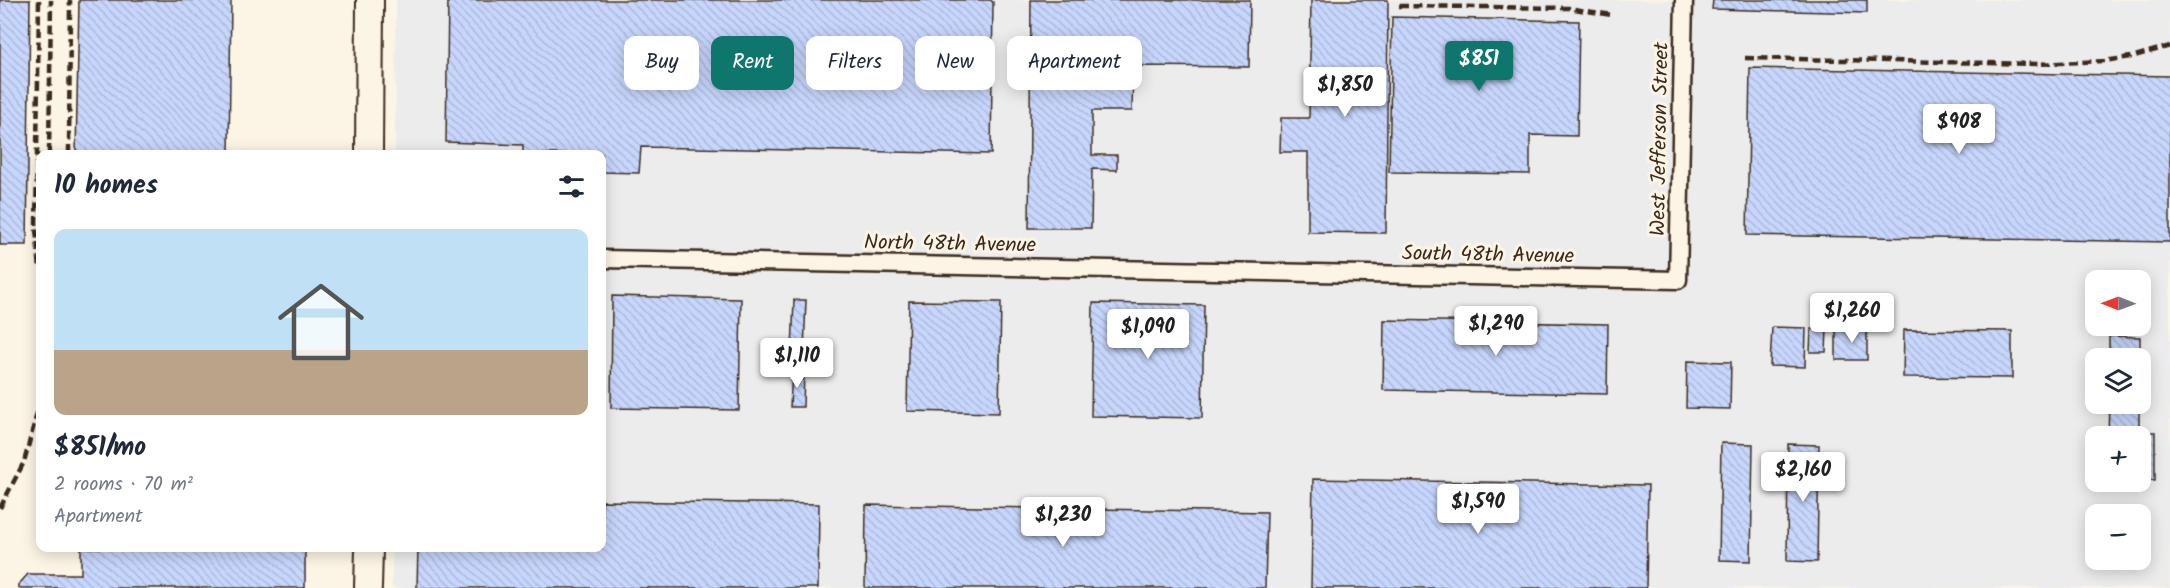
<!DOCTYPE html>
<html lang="en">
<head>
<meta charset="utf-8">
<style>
	body { margin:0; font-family:Kalam,sans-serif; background:#f6f6f7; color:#1f2937; height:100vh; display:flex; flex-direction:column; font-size:22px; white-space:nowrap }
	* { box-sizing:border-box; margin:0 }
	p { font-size:20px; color:#747a83 }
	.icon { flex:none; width:33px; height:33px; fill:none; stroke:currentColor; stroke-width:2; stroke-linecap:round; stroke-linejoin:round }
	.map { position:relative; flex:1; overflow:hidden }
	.drawer { position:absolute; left:36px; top:150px; width:570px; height:402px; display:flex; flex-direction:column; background:#fff; border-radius:12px; box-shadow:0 3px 15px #0003 }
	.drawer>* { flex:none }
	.hud { position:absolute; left:624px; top:36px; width:570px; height:54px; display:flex; gap:12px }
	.needle { width:39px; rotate:271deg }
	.controls { position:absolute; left:2085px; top:270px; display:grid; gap:12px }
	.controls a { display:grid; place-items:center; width:66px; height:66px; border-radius:12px; background:#fff; box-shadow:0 3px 15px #0003; font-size:30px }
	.price { position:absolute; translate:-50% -51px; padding:0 14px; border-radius:6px; background:#fff; color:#222; font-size:20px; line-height:39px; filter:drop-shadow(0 2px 3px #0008) }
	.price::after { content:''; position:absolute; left:50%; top:36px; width:18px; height:14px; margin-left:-9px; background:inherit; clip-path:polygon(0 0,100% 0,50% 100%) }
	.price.current { background:#0f766e; color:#fff }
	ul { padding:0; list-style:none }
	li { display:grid; align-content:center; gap:12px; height:318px; padding:0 18px }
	li span { display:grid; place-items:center; height:186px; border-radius:12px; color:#555 }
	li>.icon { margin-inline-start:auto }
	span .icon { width:108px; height:108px; fill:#fffc; stroke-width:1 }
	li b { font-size:26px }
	h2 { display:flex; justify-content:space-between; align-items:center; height:72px; padding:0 18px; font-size:26px }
	.chip { padding:0 21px; border-radius:12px; background:#fff; box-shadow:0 3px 15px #0003; font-size:21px; line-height:54px }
	.chip.current { background:#0f766e; color:#fff }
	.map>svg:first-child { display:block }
	.built { fill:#ececec; fill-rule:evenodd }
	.building { fill:url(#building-back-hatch); stroke:#3b2a1e; stroke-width:1.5 }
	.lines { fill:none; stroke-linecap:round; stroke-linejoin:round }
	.street-casing { stroke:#3b2a1e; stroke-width:21 }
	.primary-casing { stroke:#3b2a1e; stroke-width:30 }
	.street { stroke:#fcf5e5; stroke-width:16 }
	.primary { stroke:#fcf5e5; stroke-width:26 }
	.rail { stroke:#3b2a1e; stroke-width:4.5; stroke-dasharray:9 4.5; stroke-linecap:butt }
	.labels { text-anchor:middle; stroke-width:6; stroke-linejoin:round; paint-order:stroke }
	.street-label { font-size:21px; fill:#3b2a1e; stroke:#fcf5e5 }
</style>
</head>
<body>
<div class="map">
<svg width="2170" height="588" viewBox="0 0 2170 588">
	<defs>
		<pattern id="building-back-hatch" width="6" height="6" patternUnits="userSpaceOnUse" patternTransform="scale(1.5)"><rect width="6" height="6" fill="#c7d6fd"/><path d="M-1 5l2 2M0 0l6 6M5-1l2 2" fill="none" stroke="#acb8d8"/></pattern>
	</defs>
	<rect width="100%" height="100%" fill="#fcf5e5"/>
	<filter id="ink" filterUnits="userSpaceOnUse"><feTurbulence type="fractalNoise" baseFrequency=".0167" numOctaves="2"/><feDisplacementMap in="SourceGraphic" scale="12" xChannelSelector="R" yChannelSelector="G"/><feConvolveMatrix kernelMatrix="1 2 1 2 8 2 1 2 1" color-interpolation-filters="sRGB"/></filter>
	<g filter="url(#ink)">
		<path class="built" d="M396 0H2170V588H392V548H602V154H395ZM2096 280H2140V326H2096ZM2096 358H2140V404H2096ZM2096 436H2140V482H2096ZM2096 514H2140V560H2096Z"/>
		<g class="building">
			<polygon points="0,0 30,0 27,245 0,245"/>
			<polygon points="79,0 231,0 229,154 76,154"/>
			<polygon points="448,0 990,0 993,2 991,154 641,147 639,173 602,172 602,154 523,154 523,145 446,142"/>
			<polygon points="1031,0 1250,0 1249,67 1133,66 1132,111 1092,111 1092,155 1117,155 1117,170 1092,169 1091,228 1029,228"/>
			<polygon points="1311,0 1388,0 1386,233 1308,232 1308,152 1280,152 1281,118 1309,118"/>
			<polygon points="1713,0 1867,0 1867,13 1712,9"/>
			<polygon points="1392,17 1579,21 1577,136 1530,135 1530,174 1389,172"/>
			<polygon points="1750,68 2170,76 2170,242 1747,235"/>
			<polygon points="612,296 741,299 739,410 611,408"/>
			<polygon points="794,300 806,300 804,352 792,352"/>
			<polygon points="909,301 1001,302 999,413 907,411"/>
			<polygon points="1093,303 1204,305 1202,418 1091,416"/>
			<polygon points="1384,320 1608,324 1607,394 1383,390"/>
			<polygon points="1772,327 1806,328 1805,367 1770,366"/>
			<polygon points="1811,329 1827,329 1826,352 1810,352"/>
			<rect x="1836" y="329" width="31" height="31"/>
			<polygon points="1904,330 2012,331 2012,378 1903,377"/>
			<polygon points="2109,336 2140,337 2140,358 2109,358"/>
			<polygon points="1687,361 1731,362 1730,409 1686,408"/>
			<polygon points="792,370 804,370 803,407 790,407"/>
			<polygon points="2109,404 2139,404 2139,432 2155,432 2155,480 2140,479 2140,436 2108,436"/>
			<polygon points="1721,443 1753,444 1751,561 1719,560"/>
			<polygon points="1788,444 1819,445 1817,562 1787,561"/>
			<polygon points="1313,479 1648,485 1646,588 1311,588"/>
			<polygon points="602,501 819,504 818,588 417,588 418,548 602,548"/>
			<polygon points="866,505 1267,512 1265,588 865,588"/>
			<polygon points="81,548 305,548 305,588 19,588 19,584 28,574 81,574"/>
		</g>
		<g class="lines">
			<g class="street-casing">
				<polyline id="street" points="602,259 1678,280 1684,0"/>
			</g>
			<g class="primary-casing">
				<g id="primary">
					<polyline points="369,154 370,0"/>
					<polyline points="368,588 369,548"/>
				</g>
			</g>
			<use href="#street" class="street"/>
			<use href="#primary" class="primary"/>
			<g class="rail">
				<polyline points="39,0 36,229 40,269"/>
				<polyline points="1399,6 1568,8 1612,15"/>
				<polyline points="1745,58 2039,64 2104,61 2131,57 2170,46"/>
				<polyline points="49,154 51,0"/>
				<polyline points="69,154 70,0"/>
				<polyline points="0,508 24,462 40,402"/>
			</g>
		</g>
	</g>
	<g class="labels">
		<g class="street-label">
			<text transform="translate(1659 139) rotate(-89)" y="7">West Jefferson Street</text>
			<text transform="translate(950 243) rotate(1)" y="7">North 48th Avenue</text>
			<text transform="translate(1488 254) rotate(1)" y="7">South 48th Avenue</text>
		</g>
	</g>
</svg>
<div class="controls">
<a><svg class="needle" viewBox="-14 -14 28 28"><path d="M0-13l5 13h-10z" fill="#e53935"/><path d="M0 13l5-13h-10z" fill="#747a83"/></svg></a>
<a><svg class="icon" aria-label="layers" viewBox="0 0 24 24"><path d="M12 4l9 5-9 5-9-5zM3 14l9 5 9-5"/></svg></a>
<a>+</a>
<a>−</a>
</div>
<b class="price current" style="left:1479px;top:92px">$851</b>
<b class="price" style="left:1345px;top:118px">$1,850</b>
<b class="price" style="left:1959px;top:155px">$908</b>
<b class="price" style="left:1852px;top:344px">$1,260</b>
<b class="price" style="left:1496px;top:357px">$1,290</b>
<b class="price" style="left:1148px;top:360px">$1,090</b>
<b class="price" style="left:797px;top:389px">$1,110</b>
<b class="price" style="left:1803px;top:503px">$2,160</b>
<b class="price" style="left:1478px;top:535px">$1,590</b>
<b class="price" style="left:1063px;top:548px">$1,230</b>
<div class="hud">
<a class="chip">Buy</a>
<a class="chip current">Rent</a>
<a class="chip">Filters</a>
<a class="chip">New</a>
<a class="chip">Apartment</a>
</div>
<section class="drawer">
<h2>10 homes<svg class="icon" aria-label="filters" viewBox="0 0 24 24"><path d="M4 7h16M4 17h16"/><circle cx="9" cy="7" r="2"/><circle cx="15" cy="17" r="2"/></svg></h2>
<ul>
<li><span style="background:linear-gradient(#bfe0f5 65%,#b9a48a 0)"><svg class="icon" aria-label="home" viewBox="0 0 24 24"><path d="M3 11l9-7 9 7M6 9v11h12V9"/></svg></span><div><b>$851/mo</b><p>2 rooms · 70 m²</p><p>Apartment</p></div></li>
</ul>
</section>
</div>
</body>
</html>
